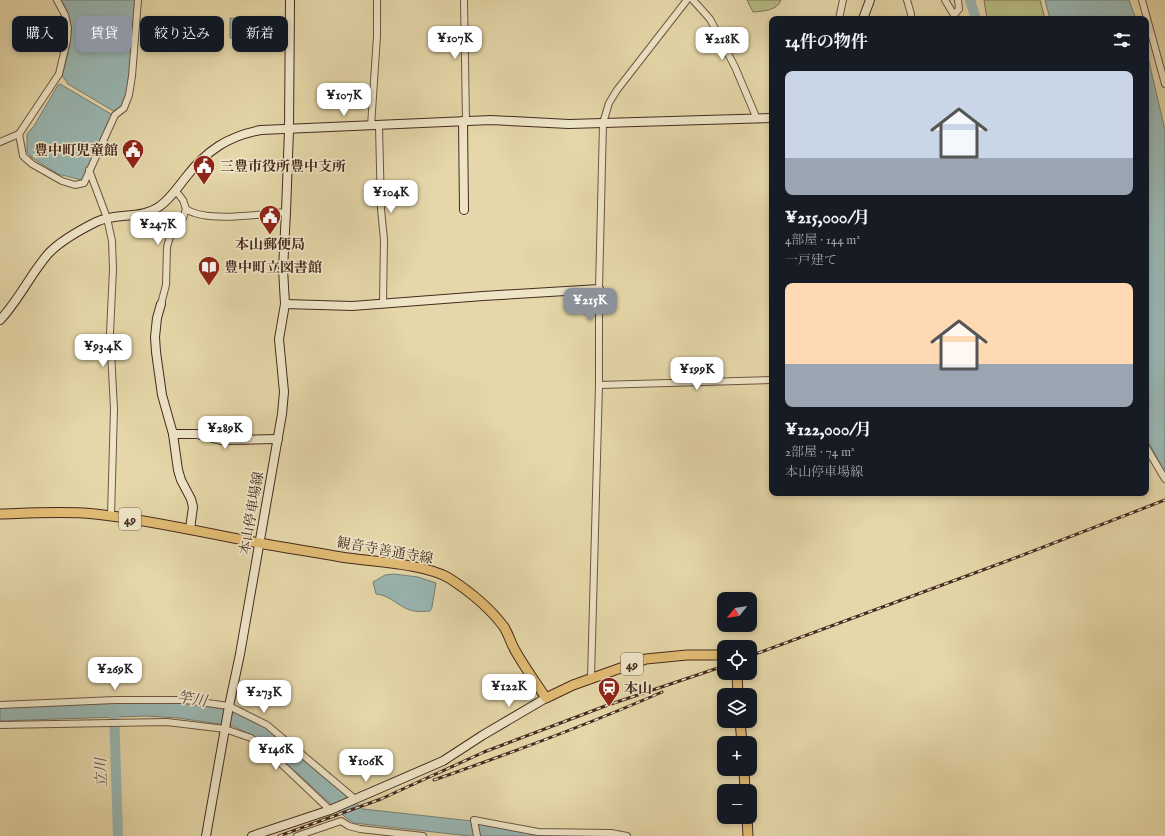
<!DOCTYPE html>
<html lang="ja">
<head>
<meta charset="utf-8">
<style>
	body { margin:0; font-family:"IM FELL English","Noto Serif JP",serif; background:#242831; color:#f1f3f6; height:100vh; display:flex; flex-direction:column; font-size:15px; white-space:nowrap }
	* { box-sizing:border-box; margin:0 }
	p { font-size:13px; color:#9ea1a6 }
	.icon { flex:none; width:22px; height:22px; fill:none; stroke:currentColor; stroke-width:2; stroke-linecap:round; stroke-linejoin:round }
	.map { position:relative; flex:1; overflow:hidden }
	.details { position:absolute; left:769px; top:16px; width:380px; height:480px; display:flex; flex-direction:column; background:#171b24; border-radius:8px; box-shadow:0 2px 6px #0003 }
	.details>* { flex:none }
	.guide { position:absolute; left:12px; top:16px; width:380px; height:36px; display:flex; gap:8px }
	.needle { width:26px; rotate:240deg }
	.controls { position:absolute; left:717px; top:592px; display:grid; gap:8px }
	.controls a { display:grid; place-items:center; width:40px; height:40px; border-radius:8px; background:#171b24; box-shadow:0 2px 6px #0003; font-size:20px }
	.price { position:absolute; translate:-50% -34px; padding:0 9px; border-radius:8px; background:#fff; color:#222; font-size:13px; line-height:26px; filter:drop-shadow(0 1px 2px #0008) }
	.price::after { content:''; position:absolute; left:50%; top:24px; width:12px; height:9px; margin-left:-6px; background:inherit; clip-path:polygon(0 0,100% 0,50% 100%) }
	.price.on { background:#8c9099; color:#fff }
	ul { padding:0; list-style:none }
	li { display:grid; align-content:center; gap:8px; height:212px; padding:0 16px }
	li span { display:grid; place-items:center; height:124px; border-radius:8px; color:#555 }
	li>.icon { margin-inline-start:auto }
	span .icon { width:72px; height:72px; fill:#fffc; stroke-width:1 }
	li b { font-size:17px }
	h2 { display:flex; justify-content:space-between; align-items:center; height:48px; padding:0 16px; font-size:17px }
	.chip { padding:0 14px; border-radius:8px; background:#171b24; box-shadow:0 2px 6px #0003; font-size:14px; line-height:36px }
	.chip.on { background:#8c9099; color:#fff }
	.map>svg:first-child { display:block }
	.green { fill:#b7bd86; stroke:#7e7452 }
	.water { fill:#99b7b3; stroke:#777f78 }
	.lines { fill:none; stroke-linecap:round; stroke-linejoin:round }
	.river { stroke:#99b7b3; stroke-width:10 }
	.street-casing { stroke:#6d5542; stroke-width:8 }
	.secondary-casing { stroke:#452a1f; stroke-width:10 }
	.primary-casing { stroke:#452a1f; stroke-width:11 }
	.street { stroke:#eee5c7; stroke-width:6 }
	.secondary { stroke:#eee5c7; stroke-width:8 }
	.primary { stroke:#e2bc74; stroke-width:9 }
	.rail-casing { stroke:#452a1f; stroke-width:3 }
	.rail { stroke:#eee5c7; stroke-width:1.5; stroke-dasharray:4.5; stroke-linecap:butt }
	.labels { text-anchor:middle; stroke-width:3.5; stroke-linejoin:round; paint-order:stroke }
	.shield { fill:#eee5c7; stroke:#786251; stroke-width:1 }
	.shield-label { font-size:13px; font-weight:bold; fill:#452a1f }
	.poi-label { font-size:14px; font-weight:bold; fill:#452a1f; stroke:#eee5c7; text-anchor:start }
	.street-label { font-size:14px; fill:#452a1f; stroke:#eee5c7 }
	.water-label { font-size:15px; font-style:italic; fill:#56463d; stroke:#eee5c7 }
</style>
</head>
<body>
<div class="map">
<svg width="1165" height="836" viewBox="0 0 1165 836">
	<rect width="100%" height="100%" fill="#e5d7a9"/>
	<filter id="stains"><feTurbulence type="fractalNoise" baseFrequency=".005" numOctaves="4"/><feColorMatrix values="0 0 0 0 .2 0 0 0 0 .09 0 0 0 0 .02 0 0 0 .5 -.17"/></filter>
	<radialGradient id="worn" r=".72"><stop offset=".6" stop-color="#630" stop-opacity="0"/><stop offset="1" stop-color="#630" stop-opacity=".3"/></radialGradient>
	<g class="green">
		<path d="M747 0H781C777 11 763 11 753 12Z"/>
		<polygon points="984,0 1040,0 1045,19 987,19"/>
	</g>
	<g class="water">
		<path d="M61 0H136L129 81 126 98 122 107 115 112 68 84 62 75C67 59 75 31 68 14 67 9 64 5 61 0Z"/>
		<polygon points="1045,0 1129,0 1136,19 1050,19"/>
		<polygon points="230,18 246,19 245,40 230,38"/>
		<polygon points="1146,49 1165,130 1165,472 1146,438"/>
		<polygon points="60,84 111,114 112,117 82,180 58,174 31,157 27,152 27,134 34,126 58,85"/>
		<path d="M394 574 418 577 436 583 432 607 430 611C422 612 412 612 405 608 395 603 388 595 376 594L373 582 385 575Z"/>
		<polygon points="114,702 185,702 235,711 266,728 363,809 472,821 539,834 607,836 469,836 354,823 345,817 297,773 257,738 233,726 178,718 146,716 0,721 0,708"/>
	</g>
	<g class="lines">
		<g class="river">
			<polyline points="970,0 976,19"/>
			<polyline points="114,710 118,836"/>
		</g>
		<g class="street-casing">
			<g id="street">
				<polyline points="464,0 466,121"/>
				<polyline points="693,0 710,19 735,67 757,119"/>
				<polyline points="907,0 911,14 911,19"/>
				<polyline points="945,0 954,15"/>
				<polyline points="1142,0 1165,84"/>
				<polyline points="839,19 843,0"/>
				<polyline points="955,19 954,15 959,9 958,0"/>
				<polyline points="371,126 377,36 377,0"/>
				<polyline points="379,126 381,209 384,240 383,303"/>
				<polyline points="19,134 23,156 32,164 62,181 75,185 84,183 115,115 124,108 129,95 132,76 138,0"/>
				<polyline points="0,142 19,134 59,74 67,40 68,28 65,15 57,0"/>
				<polyline points="89,170 107,218 112,241 113,269 110,333 114,409 111,516"/>
				<path d="M186 209C206 223 261 214 286 212"/>
				<polyline points="161,304 166,285 167,247 170,237 183,218 186,209 183,200 175,190"/>
				<polyline points="599,385 772,380"/>
				<polyline points="1146,447 1165,479"/>
				<polyline points="591,678 599,385 599,289 603,123 609,103 617,90 687,0"/>
				<polyline points="0,705 115,700 185,700 229,706 267,725 355,799"/>
				<polyline points="0,725 167,722 225,729 251,738 272,755 330,810"/>
				<polyline points="297,836 341,821 349,826 360,829 423,836"/>
				<polyline points="477,836 474,820 538,832 611,833 627,836"/>
			</g>
		</g>
		<g class="secondary-casing">
			<g id="secondary">
				<polyline points="863,19 870,0"/>
				<polyline points="463,121 464,210"/>
				<polyline points="161,304 157,318 155,337 156,352 162,395 173,434 178,470 181,480 191,499 193,507 190,529"/>
				<polyline points="285,304 352,306 483,296 599,289"/>
				<path d="M0 320C19 300 30 275 48 254 60 241 80 230 96 222 116 212 141 220 160 206 170 199 178 187 186 177 206 151 228 136 261 130L491 120 569 124 772 118"/>
				<polyline points="173,434 197,434 221,440 278,439"/>
				<polyline points="206,836 229,706 240,654 282,414 284,392 279,339 285,304 283,269 286,212 289,130 290,0"/>
				<polyline points="252,836 330,810 443,761 483,735 546,698"/>
			</g>
		</g>
		<g class="primary-casing">
			<g id="primary">
				<path d="M0 514C32 513 64 511 95 514 150 520 205 533 259 543 286 548 314 552 341 557 371 562 423 563 449 578 469 591 490 608 504 627 509 635 511 644 516 652 525 668 536 683 546 698L573 685 646 659 687 655H724"/>
				<polyline points="737,673 738,695"/>
				<polyline points="740,721 742,743"/>
				<polyline points="744,769 745,791"/>
				<polyline points="747,817 748,836"/>
			</g>
		</g>
		<use href="#street" class="street"/>
		<use href="#secondary" class="secondary"/>
		<use href="#primary" class="primary"/>
		<g class="rail-casing">
			<g id="rail">
				<polyline points="750,656 1007,561 1165,500"/>
				<path d="M434 780C511 753 587 725 662 692"/>
				<polyline points="279,836 381,799 484,752 608,705 724,666"/>
			</g>
		</g>
		<use href="#rail" class="rail"/>
	</g>
	<defs>
		<g id="civic-pin" transform="scale(1.15)"><path d="M0 17L-7.5 6A9.5 9.5 0 1 1 7.5 6Z" fill="#8f2418" stroke="#eee5c7"/><path d="M-.6-6.5H3V-4.5H.6V-3L4-1V1h2V6H-6V1h2V-1L-.6-3ZM-1.2 2.5V6h2.4V2.5Z" fill="#fff"/></g>
		<g id="library-pin" transform="scale(1.15)"><path d="M0 17L-7.5 6A9.5 9.5 0 1 1 7.5 6Z" fill="#8f2418" stroke="#eee5c7"/><path d="M-6-4Q-3-5.5-.7-3.5V5Q-3 3-6 4ZM6-4Q3-5.5 .7-3.5V5Q3 3 6 4Z" fill="#fff"/></g>
		<g id="station-pin" transform="scale(1.15)"><path d="M0 17L-7.5 6A9.5 9.5 0 1 1 7.5 6Z" fill="#8f2418" stroke="#eee5c7"/><path d="M-3-6H3Q5-6 5-4V2Q5 4 3 4L4.5 6H3L1.5 4h-3L-3 6H-4.5L-3 4Q-5 4-5 2V-4Q-5-6-3-6ZM-3.5-4v3h7v-3ZM-3.5 1v1.5H-2V1ZM2 1v1.5H3.5V1Z" fill="#fff"/></g>
	</defs>
	<g fill-rule="evenodd">
		<use href="#civic-pin" x="133" y="150"/>
		<use href="#civic-pin" x="204" y="166"/>
		<use href="#civic-pin" x="270" y="216"/>
		<use href="#library-pin" x="209" y="267"/>
		<use href="#station-pin" x="609" y="688"/>
	</g>
	<g class="labels">
		<g class="shield">
			<rect x="119" y="508" width="22" height="22" rx="3"/>
			<rect x="621" y="653" width="22" height="22" rx="3"/>
		</g>
		<g class="shield-label">
			<text x="130" y="524">49</text>
			<text x="632" y="669">49</text>
		</g>
		<g class="poi-label">
			<text x="118" y="155" text-anchor="end">豊中町児童館</text>
			<text x="220" y="171">三豊市役所豊中支所</text>
			<text x="270" y="249" text-anchor="middle">本山郵便局</text>
			<text x="224" y="272">豊中町立図書館</text>
			<text x="624" y="693">本山</text>
		</g>
		<g class="street-label">
			<text transform="translate(251 513) rotate(-80)" y="5">本山停車場線</text>
			<text transform="translate(385 550) rotate(10)" y="5">観音寺善通寺線</text>
		</g>
		<g class="water-label">
			<text transform="translate(192 699) rotate(9)" y="5">竿川</text>
			<text transform="translate(101 773) rotate(-92)" y="5">立川</text>
		</g>
	</g>
	<rect width="100%" height="100%" filter="url(#stains)"/>
	<rect width="100%" height="100%" fill="url(#worn)"/>
</svg>
<div class="controls">
<a><svg class="needle" viewBox="-14 -14 28 28"><path d="M0-13l5 13h-10z" fill="#e53935"/><path d="M0 13l5-13h-10z" fill="#9ea1a6"/></svg></a>
<a><svg class="icon" aria-label="locate" viewBox="0 0 24 24"><circle cx="12" cy="12" r="6"/><path d="M12 2v4M12 18v4M2 12h4M18 12h4"/></svg></a>
<a><svg class="icon" aria-label="layers" viewBox="0 0 24 24"><path d="M12 4l9 5-9 5-9-5zM3 14l9 5 9-5"/></svg></a>
<a>+</a>
<a>−</a>
</div>
<b class="price" style="left:455px;top:60px">¥107K</b>
<b class="price" style="left:722px;top:61px">¥218K</b>
<b class="price" style="left:344px;top:117px">¥107K</b>
<b class="price" style="left:391px;top:214px">¥104K</b>
<b class="price" style="left:158px;top:246px">¥247K</b>
<b class="price on" style="left:590px;top:322px">¥215K</b>
<b class="price" style="left:103px;top:368px">¥93.4K</b>
<b class="price" style="left:697px;top:391px">¥199K</b>
<b class="price" style="left:225px;top:450px">¥289K</b>
<b class="price" style="left:115px;top:691px">¥269K</b>
<b class="price" style="left:509px;top:708px">¥122K</b>
<b class="price" style="left:264px;top:714px">¥273K</b>
<b class="price" style="left:276px;top:771px">¥146K</b>
<b class="price" style="left:366px;top:783px">¥106K</b>
<div class="guide">
<a class="chip">購入</a>
<a class="chip on">賃貸</a>
<a class="chip">絞り込み</a>
<a class="chip">新着</a>
</div>
<section class="details">
<h2>14件の物件<svg class="icon" aria-label="filters" viewBox="0 0 24 24"><path d="M4 7h16M4 17h16"/><circle cx="9" cy="7" r="2"/><circle cx="15" cy="17" r="2"/></svg></h2>
<ul>
<li><span style="background:linear-gradient(#c9d6e8 70%,#9aa5b1 0)"><svg class="icon" aria-label="home" viewBox="0 0 24 24"><path d="M3 11l9-7 9 7M6 9v11h12V9"/></svg></span><div><b>¥215,000/月</b><p>4部屋 · 144 m²</p><p>一戸建て</p></div></li>
<li><span style="background:linear-gradient(#ffd9b3 65%,#9aa5b1 0)"><svg class="icon" aria-label="home" viewBox="0 0 24 24"><path d="M3 11l9-7 9 7M6 9v11h12V9"/></svg></span><div><b>¥122,000/月</b><p>2部屋 · 74 m²</p><p>本山停車場線</p></div></li>
</ul>
</section>
</div>
</body>
</html>
